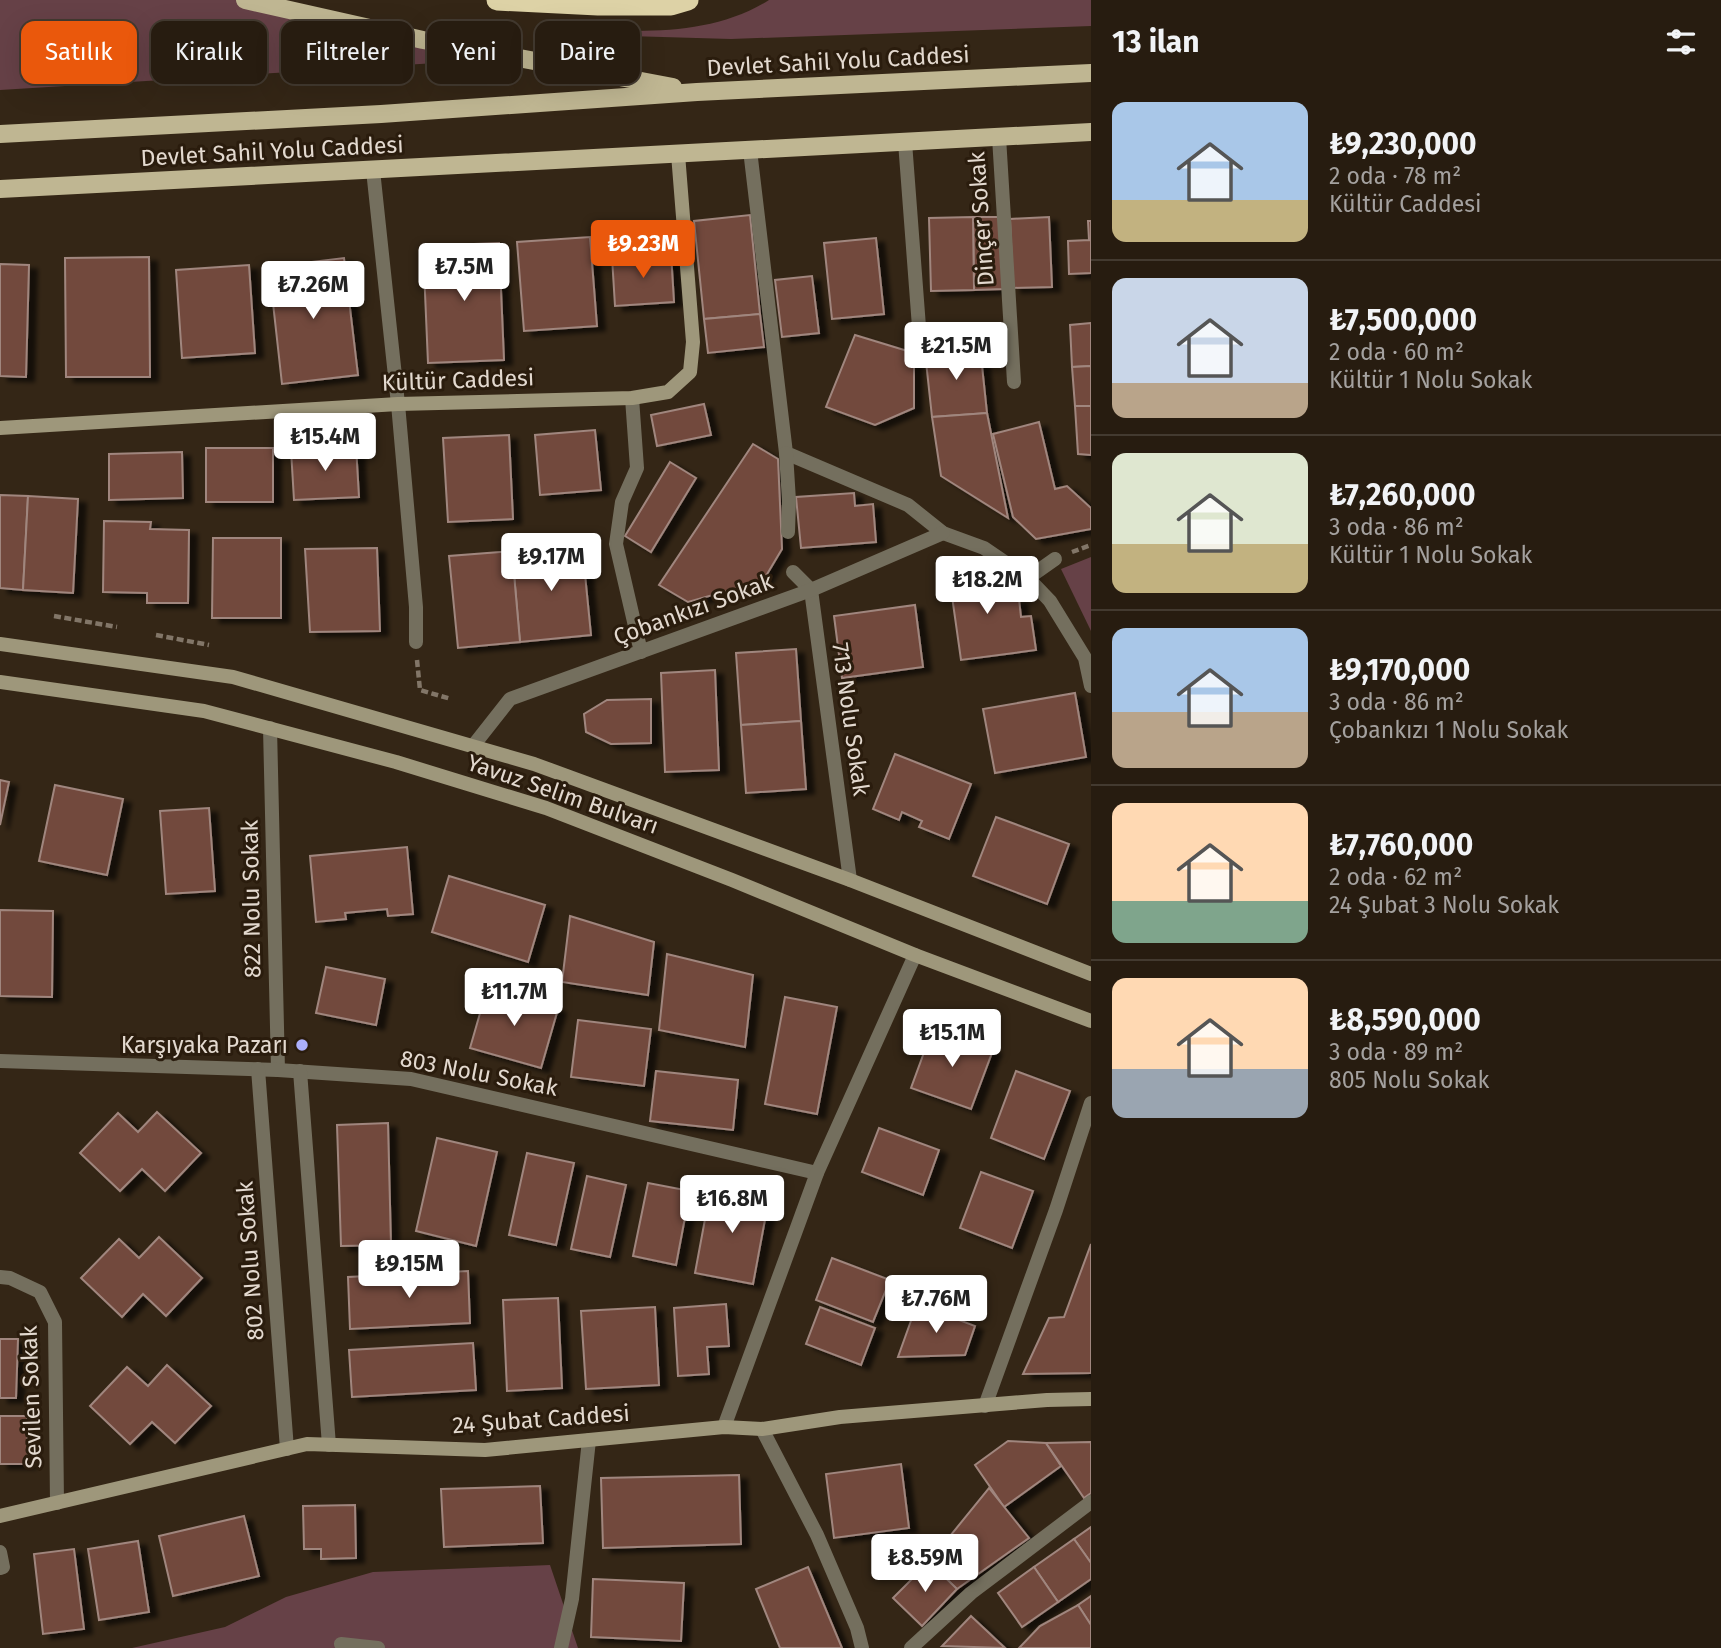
<!DOCTYPE html>
<html lang="tr">
<head>
<meta charset="utf-8">
<style>
	body { margin:0; font-family:"Fira Sans",sans-serif; background:#2f2519; color:#f1f3f6; height:100vh; display:flex; flex-direction:column; font-size:26px; white-space:nowrap }
	* { box-sizing:border-box; margin:0 }
	p { font-size:23px; color:#a4a19f }
	.icon { flex:none; width:38px; height:38px; fill:none; stroke:currentColor; stroke-width:2; stroke-linecap:round; stroke-linejoin:round }
	.map { position:relative; flex:1; overflow:hidden }
	.sheet { display:flex; flex-direction:column; background:#271c10; width:630px }
	.sheet>* { flex:none }
	.guide { position:absolute; left:21px; top:21px; width:665px; height:63px; display:flex; gap:14px }
	.price { position:absolute; translate:-50% -60px; padding:0 16px; border-radius:7px; background:#fff; color:#222; font-size:23px; line-height:46px; filter:drop-shadow(0 2px 4px #0008) }
	.price::after { content:''; position:absolute; left:50%; top:42px; width:21px; height:16px; margin-left:-10px; background:inherit; clip-path:polygon(0 0,100% 0,50% 100%) }
	.price.on { background:#ea580c; color:#fff }
	ul { padding:0; list-style:none }
	li { display:flex; align-items:center; gap:21px; height:175px; padding:0 21px }
	li+li { border-top:2px solid #433a30 }
	li span { display:grid; place-items:center; flex:none; width:196px; height:140px; border-radius:14px; color:#555 }
	li>.icon { margin-inline-start:auto }
	span .icon { width:84px; height:84px; fill:#fffc; stroke-width:1 }
	li b { font-size:30px }
	h2 { display:flex; justify-content:space-between; align-items:center; height:84px; padding:0 21px; font-size:30px }
	.pill { padding:0 24px; border-radius:14px; background:#271c10; box-shadow:0 7px 28px #0002,0 0 0 2px #433a30; font-size:24px; line-height:63px }
	.pill.on { background:#ea580c; color:#fff }
	main { display:flex; flex:1; min-height:0 }
	.map>svg:first-child { display:block }
	.green { fill:#664147 }
	.building { fill:#72493d; stroke:#a0867e; stroke-width:2; filter:url(#shadow) }
	.lines { fill:none; stroke-linecap:round; stroke-linejoin:round }
	.path { stroke:#827668; stroke-width:4.5; stroke-dasharray:7 3.5; stroke-linecap:butt }
	.lane { stroke:#746f5e; stroke-width:14 }
	.street { stroke:#746f5e; stroke-width:14 }
	.secondary { stroke:#9e977b; stroke-width:14 }
	.primary { stroke:#bfb692; stroke-width:18 }
	.highway { stroke:#ddd2a6; stroke-width:21 }
	.poi-dot { fill:#abaffb; stroke:#2a1c0d; stroke-width:2.5 }
	.labels { text-anchor:middle; stroke-width:6; stroke-linejoin:round; paint-order:stroke }
	.street-label { font-size:23px; fill:#e3d9cf; stroke:#2a1c0d }
	.poi-label { font-size:23px; fill:#e3d9cf; stroke:#2a1c0d; text-anchor:end }
</style>
</head>
<body>
<main>
<div class="map">
<svg width="1091" height="1648" viewBox="0 0 1091 1648">
	<defs>
		<filter id="shadow"><feDropShadow dx="8" dy="4.5" stdDeviation="2" flood-color="#0009"/></filter>
	</defs>
	<rect width="100%" height="100%" fill="#342616"/>
	<g class="green">
		<polygon points="0,0 245,0 423,40 436,63 0,90"/>
		<path d="M769 0H1091V26L731 39 628 36 543 27C618 30 702 42 769 0Z"/>
		<polygon points="1091,557 1091,631 1061,569"/>
		<polygon points="550,1565 578,1648 132,1648 225,1627 286,1597 373,1572"/>
	</g>
	<g class="building">
		<polygon points="750,215 760,314 704,319 694,221"/>
		<polygon points="973,217 1001,217 1003,289 974,290"/>
		<polygon points="973,217 974,290 931,291 929,218"/>
		<polygon points="1049,217 1052,287 1013,288 1010,219"/>
		<polygon points="1088,221 1091,221 1091,273 1069,274 1068,241 1089,240"/>
		<polygon points="590,237 597,326 524,331 517,242"/>
		<polygon points="876,238 884,314 832,319 824,243"/>
		<polygon points="499,243 504,360 428,363 423,246"/>
		<polygon points="671,253 674,302 615,306 612,257"/>
		<polygon points="149,257 150,377 66,377 65,258"/>
		<polygon points="344,258 358,375 282,384 269,267"/>
		<polygon points="0,264 29,265 26,377 0,376"/>
		<polygon points="249,265 255,353 182,358 176,270"/>
		<polygon points="812,276 819,333 782,337 775,280"/>
		<polygon points="760,314 764,347 708,353 704,319"/>
		<polygon points="1091,323 1091,366 1072,367 1070,325"/>
		<polygon points="855,335 914,353 914,408 875,425 826,407"/>
		<polygon points="980,347 987,413 932,417 925,352"/>
		<polygon points="1091,366 1091,406 1075,406 1072,367"/>
		<polygon points="704,404 711,435 657,446 651,415"/>
		<polygon points="1075,406 1091,406 1091,455 1078,454"/>
		<polygon points="987,413 1008,518 941,476 932,417"/>
		<polygon points="1039,422 1055,489 1067,486 1091,508 1091,529 1036,539 1013,517 993,434"/>
		<polygon points="595,430 601,490 540,495 535,435"/>
		<polygon points="509,435 513,519 448,522 443,438"/>
		<polygon points="753,444 778,459 782,549 763,581 688,602 659,585"/>
		<polygon points="356,446 359,497 294,500 291,450"/>
		<rect x="206" y="448" width="67" height="54"/>
		<polygon points="182,452 183,498 109,500 109,454"/>
		<polygon points="670,462 696,478 651,552 625,536"/>
		<polygon points="854,493 855,506 873,504 876,542 801,548 796,497"/>
		<polygon points="0,495 28,496 23,590 0,588"/>
		<polygon points="28,496 78,499 73,593 23,590"/>
		<polygon points="104,521 151,522 150,529 189,530 188,603 147,603 147,593 103,592"/>
		<polygon points="213,538 281,538 281,618 212,618"/>
		<polygon points="582,544 591,635 520,642 512,551"/>
		<polygon points="377,548 380,631 310,632 305,549"/>
		<polygon points="512,551 520,642 458,648 449,556"/>
		<polygon points="976,565 976,569 987,568 989,582 1007,580 1009,600 1019,599 1021,617 1031,616 1036,650 961,660 948,568"/>
		<polygon points="915,605 923,667 842,678 834,616"/>
		<polygon points="796,649 801,721 741,725 736,653"/>
		<polygon points="715,670 719,770 665,772 661,673"/>
		<polygon points="1075,693 1086,757 995,773 983,709"/>
		<polygon points="651,699 651,743 611,744 586,732 584,714 607,700"/>
		<polygon points="801,721 806,789 746,793 741,725"/>
		<polygon points="895,754 971,784 949,839 919,827 922,821 902,812 899,820 873,809"/>
		<polygon points="0,780 9,782 0,825"/>
		<polygon points="55,785 123,799 107,875 39,861"/>
		<polygon points="209,808 215,891 166,894 160,811"/>
		<polygon points="996,817 1069,844 1047,904 973,876"/>
		<polygon points="407,847 413,914 388,916 387,909 345,913 346,919 316,922 310,856"/>
		<polygon points="449,876 545,905 528,962 432,932"/>
		<polygon points="0,910 53,911 52,997 0,996"/>
		<polygon points="570,916 654,942 648,995 562,982"/>
		<polygon points="667,954 753,975 745,1047 659,1030"/>
		<polygon points="326,967 385,979 376,1025 316,1013"/>
		<polygon points="487,989 558,1009 541,1068 470,1048"/>
		<polygon points="785,997 837,1007 817,1114 765,1104"/>
		<polygon points="578,1020 651,1029 644,1086 571,1077"/>
		<polygon points="933,1028 993,1050 971,1109 911,1088"/>
		<polygon points="656,1071 738,1080 733,1130 650,1121"/>
		<polygon points="1016,1071 1070,1091 1044,1159 991,1138"/>
		<polygon points="157,1112 201,1153 165,1191 142,1169 120,1191 80,1153 118,1113 138,1132"/>
		<polygon points="388,1123 391,1245 341,1246 337,1125"/>
		<polygon points="879,1128 939,1150 923,1195 862,1172"/>
		<polygon points="437,1138 497,1152 476,1246 416,1231"/>
		<polygon points="527,1153 574,1163 556,1245 509,1235"/>
		<polygon points="981,1172 1033,1191 1012,1248 960,1228"/>
		<polygon points="587,1176 626,1185 610,1257 571,1249"/>
		<polygon points="648,1183 690,1191 676,1265 633,1256"/>
		<polygon points="711,1187 769,1198 753,1284 695,1273"/>
		<polygon points="159,1237 202,1278 166,1316 143,1294 122,1317 81,1278 119,1239 139,1258"/>
		<polygon points="1091,1244 1091,1373 1023,1374 1049,1318 1064,1317"/>
		<polygon points="832,1258 890,1280 873,1322 816,1300"/>
		<polygon points="468,1271 470,1323 350,1329 348,1277"/>
		<polygon points="558,1298 562,1388 507,1391 503,1300"/>
		<polygon points="726,1304 729,1346 707,1347 709,1374 678,1376 674,1308"/>
		<polygon points="917,1304 975,1326 965,1355 898,1357"/>
		<polygon points="655,1307 659,1385 586,1389 581,1311"/>
		<polygon points="820,1307 875,1328 861,1365 806,1344"/>
		<polygon points="0,1339 18,1339 16,1398 0,1398"/>
		<polygon points="473,1343 476,1390 352,1397 349,1350"/>
		<polygon points="167,1365 211,1406 175,1443 152,1422 130,1444 90,1406 127,1367 148,1386"/>
		<polygon points="0,1416 27,1416 28,1464 0,1464"/>
		<polygon points="1008,1441 1046,1443 1061,1466 1004,1507 975,1465"/>
		<polygon points="1091,1442 1091,1493 1084,1498 1046,1443"/>
		<polygon points="901,1464 909,1528 834,1538 826,1474"/>
		<polygon points="739,1475 741,1544 603,1548 601,1478"/>
		<polygon points="540,1486 543,1543 444,1547 441,1489"/>
		<polygon points="989,1488 1029,1538 957,1589 929,1562"/>
		<polygon points="355,1505 356,1558 321,1559 321,1549 304,1549 303,1506"/>
		<polygon points="244,1516 259,1576 173,1596 159,1536"/>
		<polygon points="1091,1527 1091,1563 1074,1539"/>
		<polygon points="1074,1539 1091,1563 1091,1579 1058,1602 1034,1567"/>
		<polygon points="138,1541 149,1612 99,1620 88,1549"/>
		<polygon points="74,1549 84,1629 43,1634 34,1554"/>
		<polygon points="929,1562 957,1589 922,1626 893,1598"/>
		<polygon points="808,1567 842,1648 780,1648 756,1589"/>
		<polygon points="1034,1567 1058,1602 1022,1627 998,1593"/>
		<polygon points="593,1579 684,1583 681,1641 591,1637"/>
		<polygon points="1091,1596 1091,1625 1078,1605"/>
		<polygon points="1078,1605 1091,1625 1091,1648 1019,1648 1040,1626"/>
		<polygon points="971,1616 1005,1648 942,1646"/>
	</g>
	<g class="lines">
		<g class="path">
			<polyline points="1072,552 1091,545"/>
			<polyline points="54,616 117,627"/>
			<polyline points="156,635 209,645"/>
			<polyline points="417,660 420,690 451,699"/>
		</g>
		<polyline class="lane" points="0,1552 3,1567 0,1568"/>
		<g class="street">
			<polyline points="999,137 1014,382"/>
			<polyline points="905,142 920,340"/>
			<polyline points="750,150 786,453 908,505 943,533 984,548 1028,578 1050,601 1085,658 1091,686"/>
			<polyline points="373,170 398,404 416,607 416,642"/>
			<polyline points="632,398 637,468 622,502 616,544 641,652"/>
			<polyline points="786,453 789,501 788,532"/>
			<polyline points="793,572 811,590 850,880"/>
			<polyline points="1028,578 1055,559"/>
			<polyline points="270,728 278,1070"/>
			<polyline points="473,746 510,699 811,590 943,533"/>
			<polyline points="0,1061 278,1070 411,1079 817,1173"/>
			<polyline points="258,1069 287,1449"/>
			<polyline points="300,1071 329,1445"/>
			<polyline points="0,1277 10,1278 40,1292 55,1322 57,1503"/>
			<polyline points="985,1406 1056,1210 1091,1103"/>
			<polyline points="724,1427 817,1173 915,955"/>
			<polyline points="762,1429 817,1535 857,1628 862,1648"/>
			<polyline points="341,1644 378,1648"/>
			<polyline points="561,1648 572,1599 589,1440"/>
			<polyline points="911,1648 971,1593 1091,1502"/>
		</g>
		<g class="secondary">
			<polyline points="0,428 398,404 632,398 668,392 690,372 693,342 678,154"/>
			<polyline points="0,644 233,677 534,764 850,880 1091,974"/>
			<polyline points="0,682 204,711 396,762 546,808 732,880 915,955 1091,1021"/>
			<polyline points="0,1516 307,1444 485,1450 724,1427 762,1429 840,1417 1047,1400 1091,1399"/>
		</g>
		<g class="primary">
			<polyline points="245,0 423,40 673,87"/>
			<polyline points="0,134 381,114 697,92 1091,73"/>
			<polyline points="0,189 1091,132"/>
		</g>
		<polyline class="highway" points="497,0 598,5 671,5 688,0"/>
	</g>
	<circle class="poi-dot" cx="302" cy="1045" r="7"/>
	<g class="labels">
		<g class="street-label">
			<text transform="translate(838 61) rotate(-3)" y="8">Devlet Sahil Yolu Caddesi</text>
			<text transform="translate(272 151) rotate(-3)" y="8">Devlet Sahil Yolu Caddesi</text>
			<text transform="translate(981 219) rotate(-94)" y="8">Dinçer Sokak</text>
			<text transform="translate(458 380) rotate(-2)" y="8">Kültür Caddesi</text>
			<text transform="translate(693 609) rotate(-20)" y="8">Çobankızı Sokak</text>
			<text transform="translate(851 719) rotate(82)" y="8">713 Nolu Sokak</text>
			<text transform="translate(563 794) rotate(19)" y="8">Yavuz Selim Bulvarı</text>
			<text transform="translate(251 899) rotate(-91)" y="8">822 Nolu Sokak</text>
			<text transform="translate(479 1073) rotate(11)" y="8">803 Nolu Sokak</text>
			<text transform="translate(250 1261) rotate(-94)" y="8">802 Nolu Sokak</text>
			<text transform="translate(31 1397) rotate(-92)" y="8">Sevilen Sokak</text>
			<text transform="translate(541 1419) rotate(-4)" y="8">24 Şubat Caddesi</text>
		</g>
		<g class="poi-label">
			<text x="288" y="1053">Karşıyaka Pazarı</text>
		</g>
	</g>
</svg>
<b class="price on" style="left:643px;top:280px">₺9.23M</b>
<b class="price" style="left:464px;top:303px">₺7.5M</b>
<b class="price" style="left:313px;top:321px">₺7.26M</b>
<b class="price" style="left:956px;top:382px">₺21.5M</b>
<b class="price" style="left:325px;top:473px">₺15.4M</b>
<b class="price" style="left:551px;top:593px">₺9.17M</b>
<b class="price" style="left:987px;top:616px">₺18.2M</b>
<b class="price" style="left:514px;top:1028px">₺11.7M</b>
<b class="price" style="left:952px;top:1069px">₺15.1M</b>
<b class="price" style="left:732px;top:1235px">₺16.8M</b>
<b class="price" style="left:409px;top:1300px">₺9.15M</b>
<b class="price" style="left:936px;top:1335px">₺7.76M</b>
<b class="price" style="left:925px;top:1594px">₺8.59M</b>
<div class="guide">
<a class="pill on">Satılık</a>
<a class="pill">Kiralık</a>
<a class="pill">Filtreler</a>
<a class="pill">Yeni</a>
<a class="pill">Daire</a>
</div>
</div>
<section class="sheet">
<h2>13 ilan<svg class="icon" aria-label="filters" viewBox="0 0 24 24"><path d="M4 7h16M4 17h16"/><circle cx="9" cy="7" r="2"/><circle cx="15" cy="17" r="2"/></svg></h2>
<ul>
<li><span style="background:linear-gradient(#a9c7e8 70%,#c2b280 0)"><svg class="icon" aria-label="home" viewBox="0 0 24 24"><path d="M3 11l9-7 9 7M6 9v11h12V9"/></svg></span><div><b>₺9,230,000</b><p>2 oda · 78 m²</p><p>Kültür Caddesi</p></div></li>
<li><span style="background:linear-gradient(#c9d6e8 75%,#b9a48a 0)"><svg class="icon" aria-label="home" viewBox="0 0 24 24"><path d="M3 11l9-7 9 7M6 9v11h12V9"/></svg></span><div><b>₺7,500,000</b><p>2 oda · 60 m²</p><p>Kültür 1 Nolu Sokak</p></div></li>
<li><span style="background:linear-gradient(#dfe7d0 65%,#c2b280 0)"><svg class="icon" aria-label="home" viewBox="0 0 24 24"><path d="M3 11l9-7 9 7M6 9v11h12V9"/></svg></span><div><b>₺7,260,000</b><p>3 oda · 86 m²</p><p>Kültür 1 Nolu Sokak</p></div></li>
<li><span style="background:linear-gradient(#a9c7e8 60%,#b9a48a 0)"><svg class="icon" aria-label="home" viewBox="0 0 24 24"><path d="M3 11l9-7 9 7M6 9v11h12V9"/></svg></span><div><b>₺9,170,000</b><p>3 oda · 86 m²</p><p>Çobankızı 1 Nolu Sokak</p></div></li>
<li><span style="background:linear-gradient(#ffd9b3 70%,#7fa58c 0)"><svg class="icon" aria-label="home" viewBox="0 0 24 24"><path d="M3 11l9-7 9 7M6 9v11h12V9"/></svg></span><div><b>₺7,760,000</b><p>2 oda · 62 m²</p><p>24 Şubat 3 Nolu Sokak</p></div></li>
<li><span style="background:linear-gradient(#ffd9b3 65%,#9aa5b1 0)"><svg class="icon" aria-label="home" viewBox="0 0 24 24"><path d="M3 11l9-7 9 7M6 9v11h12V9"/></svg></span><div><b>₺8,590,000</b><p>3 oda · 89 m²</p><p>805 Nolu Sokak</p></div></li>
</ul>
</section>
</main>
</body>
</html>
